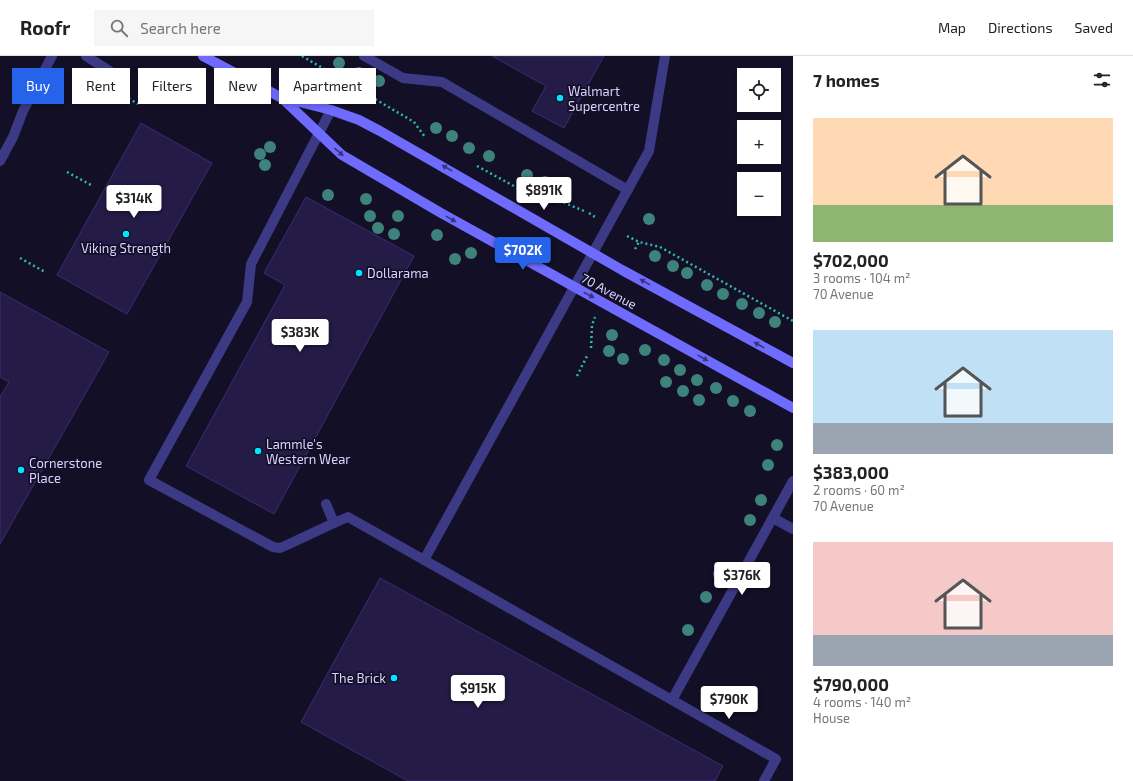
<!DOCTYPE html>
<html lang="en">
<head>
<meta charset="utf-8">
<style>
	body { margin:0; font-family:"Exo 2",sans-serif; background:#f6f6f6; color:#222; height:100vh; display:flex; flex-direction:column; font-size:15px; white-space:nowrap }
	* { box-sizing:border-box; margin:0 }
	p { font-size:13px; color:#767676 }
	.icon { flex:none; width:22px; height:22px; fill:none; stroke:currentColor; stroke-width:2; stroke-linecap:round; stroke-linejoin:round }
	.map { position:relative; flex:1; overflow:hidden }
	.panel { display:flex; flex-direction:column; background:#fff; width:340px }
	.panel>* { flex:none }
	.hud { position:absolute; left:12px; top:12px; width:380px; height:36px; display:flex; gap:8px }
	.tools { position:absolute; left:737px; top:12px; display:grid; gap:8px }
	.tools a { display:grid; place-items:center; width:44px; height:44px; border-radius:0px; background:#fff; box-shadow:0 2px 6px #0003; font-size:20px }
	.price { position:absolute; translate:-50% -34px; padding:0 9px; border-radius:4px; background:#fff; color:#222; font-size:13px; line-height:26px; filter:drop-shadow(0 1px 2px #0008) }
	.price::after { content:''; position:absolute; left:50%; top:24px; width:12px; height:9px; margin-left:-6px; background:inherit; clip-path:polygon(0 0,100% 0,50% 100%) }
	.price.current { background:#2563eb; color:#fff }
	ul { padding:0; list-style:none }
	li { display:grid; align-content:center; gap:8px; height:212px; padding:0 20px }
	li span { display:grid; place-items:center; height:124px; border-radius:0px; color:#555 }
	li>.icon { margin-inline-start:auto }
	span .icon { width:72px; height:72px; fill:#fffc; stroke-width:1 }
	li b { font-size:17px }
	h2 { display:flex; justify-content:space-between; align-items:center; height:48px; padding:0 20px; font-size:17px }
	.pill { padding:0 14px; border-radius:0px; background:#fff; box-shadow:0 2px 6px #0003; font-size:14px; line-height:36px }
	.pill.current { background:#2563eb; color:#fff }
	header { display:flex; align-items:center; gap:24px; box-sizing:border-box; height:56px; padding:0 20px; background:#fff; border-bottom:1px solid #e0e0e0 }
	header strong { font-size:19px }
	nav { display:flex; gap:22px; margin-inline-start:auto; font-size:14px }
	.search { width:280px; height:36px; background:#f6f6f6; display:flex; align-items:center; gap:10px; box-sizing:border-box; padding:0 14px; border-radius:0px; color:#767676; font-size:15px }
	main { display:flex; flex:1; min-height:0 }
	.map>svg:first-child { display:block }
	.building { fill:#241b47; stroke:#3b2d73 }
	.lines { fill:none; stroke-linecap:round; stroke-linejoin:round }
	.path { stroke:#2fb8b0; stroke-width:2.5; stroke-dasharray:2 3; stroke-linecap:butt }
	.lane { stroke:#3d3a85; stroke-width:10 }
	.street { stroke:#3d3a85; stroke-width:10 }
	.secondary { stroke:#6f6bff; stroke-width:10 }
	.tree { fill:#3d827b }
	.oneway { fill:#38347d }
	.poi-dot { fill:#00e5ff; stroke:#130f26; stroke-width:1.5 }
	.labels { text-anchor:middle; stroke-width:3.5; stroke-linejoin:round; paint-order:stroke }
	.poi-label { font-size:13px; fill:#d9d4ff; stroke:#130f26; text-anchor:start }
	.street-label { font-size:13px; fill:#d9d4ff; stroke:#130f26 }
</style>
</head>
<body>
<header>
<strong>Roofr</strong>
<div class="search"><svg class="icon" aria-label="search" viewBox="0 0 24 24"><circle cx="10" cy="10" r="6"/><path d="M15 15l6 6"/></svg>Search here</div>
<nav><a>Map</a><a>Directions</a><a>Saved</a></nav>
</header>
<main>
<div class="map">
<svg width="793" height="725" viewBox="0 0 793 725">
	<rect width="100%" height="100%" fill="#130f26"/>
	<g class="building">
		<polygon points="492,0 604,0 564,72 532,55 546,30"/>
		<polygon points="141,67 212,107 127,258 57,219"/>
		<polygon points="306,141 414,200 274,458 186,410 285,229 264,217"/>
		<polygon points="0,236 109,296 0,488 0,341 9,326 0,321"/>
		<polygon points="380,522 723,710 715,725 408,725 301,666"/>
	</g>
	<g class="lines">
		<g class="path">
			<polyline points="302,0 414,66 425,81"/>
			<polyline points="120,37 138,48"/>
			<polyline points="477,110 536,142 565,147 584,155"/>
			<polyline points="67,116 93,130"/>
			<polyline points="589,157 595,161"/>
			<polyline points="627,180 639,186 660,191 793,265"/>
			<polyline points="635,193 639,186"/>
			<polyline points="20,202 45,216"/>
			<polyline points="591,292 592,269 595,261"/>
			<polyline points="577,320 588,298"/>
		</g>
		<g class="lane">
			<polyline points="86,0 119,21"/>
			<polyline points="364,0 403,22 442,26 628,134"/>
			<polyline points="331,54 251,208 247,246 149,424 273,491 280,492 287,489 334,467"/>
			<polyline points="0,105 13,81 23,55 52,0"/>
			<polyline points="326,448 334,467 348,461 672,644"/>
			<polyline points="773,462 793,473"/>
			<polyline points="424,504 649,95 665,0"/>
		</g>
		<polyline class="street" points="764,725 776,703 672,644 793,425"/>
		<g class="secondary">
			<polyline points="203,0 280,41 331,54 359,64 380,75 622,214 793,307"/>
			<polyline points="282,42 342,99 441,157 793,352"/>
		</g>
	</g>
	<g class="tree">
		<circle cx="339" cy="7" r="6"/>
		<circle cx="359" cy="17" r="6"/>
		<circle cx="379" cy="25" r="6"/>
		<circle cx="436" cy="72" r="6"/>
		<circle cx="452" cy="80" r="6"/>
		<circle cx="270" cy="91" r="6"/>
		<circle cx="469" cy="92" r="6"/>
		<circle cx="260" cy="98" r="6"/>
		<circle cx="489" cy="100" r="6"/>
		<circle cx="265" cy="109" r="6"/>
		<circle cx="527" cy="119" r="6"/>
		<circle cx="545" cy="126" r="6"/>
		<circle cx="328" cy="139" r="6"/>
		<circle cx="366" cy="143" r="6"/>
		<circle cx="370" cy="160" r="6"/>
		<circle cx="398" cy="160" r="6"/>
		<circle cx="649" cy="163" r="6"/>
		<circle cx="378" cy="172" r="6"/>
		<circle cx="394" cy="178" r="6"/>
		<circle cx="437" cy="179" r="6"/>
		<circle cx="471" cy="197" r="6"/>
		<circle cx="655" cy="200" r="6"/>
		<circle cx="455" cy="203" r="6"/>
		<circle cx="673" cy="210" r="6"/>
		<circle cx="687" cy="217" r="6"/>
		<circle cx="707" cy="229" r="6"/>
		<circle cx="723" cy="238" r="6"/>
		<circle cx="742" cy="248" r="6"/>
		<circle cx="759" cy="257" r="6"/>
		<circle cx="775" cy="266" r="6"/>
		<circle cx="612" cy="279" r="6"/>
		<circle cx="645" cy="294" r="6"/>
		<circle cx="609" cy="295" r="6"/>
		<circle cx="623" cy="303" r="6"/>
		<circle cx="664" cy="304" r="6"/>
		<circle cx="680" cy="314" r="6"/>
		<circle cx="697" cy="324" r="6"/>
		<circle cx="666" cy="326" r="6"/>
		<circle cx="716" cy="332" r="6"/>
		<circle cx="683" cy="335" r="6"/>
		<circle cx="699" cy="344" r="6"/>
		<circle cx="733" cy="345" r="6"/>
		<circle cx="750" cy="355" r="6"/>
		<circle cx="777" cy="389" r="6"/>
		<circle cx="768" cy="409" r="6"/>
		<circle cx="761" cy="444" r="6"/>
		<circle cx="750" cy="464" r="6"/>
		<circle cx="719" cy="518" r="6"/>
		<circle cx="706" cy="541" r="6"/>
		<circle cx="688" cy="574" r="6"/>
	</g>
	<defs><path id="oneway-solid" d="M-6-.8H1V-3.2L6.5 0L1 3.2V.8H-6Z"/></defs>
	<g class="oneway">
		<use href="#oneway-solid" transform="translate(339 96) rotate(41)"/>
		<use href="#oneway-solid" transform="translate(447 112) rotate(-150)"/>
		<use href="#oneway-solid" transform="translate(451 163) rotate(29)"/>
		<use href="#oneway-solid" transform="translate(645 226) rotate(-151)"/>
		<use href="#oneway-solid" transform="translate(589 239) rotate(27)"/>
		<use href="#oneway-solid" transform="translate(759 289) rotate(-151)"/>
		<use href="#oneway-solid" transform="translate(703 302) rotate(29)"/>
	</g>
	<g class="poi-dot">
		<circle cx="560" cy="42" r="4"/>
		<circle cx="126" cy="178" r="4"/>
		<circle cx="359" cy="217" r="4"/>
		<circle cx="258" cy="395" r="4"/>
		<circle cx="21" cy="414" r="4"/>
		<circle cx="394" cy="622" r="4"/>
	</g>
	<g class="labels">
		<g class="poi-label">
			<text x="568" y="40">Walmart<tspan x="568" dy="15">Supercentre</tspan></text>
			<text x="126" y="197" text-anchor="middle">Viking Strength</text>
			<text x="367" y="222">Dollarama</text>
			<text x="266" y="393">Lammle's<tspan x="266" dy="15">Western Wear</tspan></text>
			<text x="29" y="412">Cornerstone<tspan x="29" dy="15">Place</tspan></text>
			<text x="386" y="627" text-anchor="end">The Brick</text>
		</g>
		<g class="street-label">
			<text transform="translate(609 235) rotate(28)" y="5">70 Avenue</text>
		</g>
	</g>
</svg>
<div class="tools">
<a><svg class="icon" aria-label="locate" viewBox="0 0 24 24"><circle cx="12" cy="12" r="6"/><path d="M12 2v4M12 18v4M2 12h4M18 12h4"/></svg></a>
<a>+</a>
<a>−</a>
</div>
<b class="price" style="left:544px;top:155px">$891K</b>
<b class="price" style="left:134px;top:163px">$314K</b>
<b class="price current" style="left:523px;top:215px">$702K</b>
<b class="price" style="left:300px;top:297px">$383K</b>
<b class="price" style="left:742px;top:540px">$376K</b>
<b class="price" style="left:478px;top:653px">$915K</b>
<b class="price" style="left:729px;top:664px">$790K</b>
<div class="hud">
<a class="pill current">Buy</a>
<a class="pill">Rent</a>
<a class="pill">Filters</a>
<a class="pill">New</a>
<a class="pill">Apartment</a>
</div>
</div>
<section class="panel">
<h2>7 homes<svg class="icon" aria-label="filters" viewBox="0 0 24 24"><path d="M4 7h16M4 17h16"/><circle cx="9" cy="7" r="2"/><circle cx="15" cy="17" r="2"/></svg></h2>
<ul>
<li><span style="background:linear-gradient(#ffd9b3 70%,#8fb573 0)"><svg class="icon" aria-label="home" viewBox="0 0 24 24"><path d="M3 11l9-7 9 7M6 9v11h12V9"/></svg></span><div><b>$702,000</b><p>3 rooms · 104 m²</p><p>70 Avenue</p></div></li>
<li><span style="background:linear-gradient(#bfe0f5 75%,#9aa5b1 0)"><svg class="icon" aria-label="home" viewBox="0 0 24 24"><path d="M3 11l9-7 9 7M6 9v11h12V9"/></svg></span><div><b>$383,000</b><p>2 rooms · 60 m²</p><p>70 Avenue</p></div></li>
<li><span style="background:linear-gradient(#f6c9c9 75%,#9aa5b1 0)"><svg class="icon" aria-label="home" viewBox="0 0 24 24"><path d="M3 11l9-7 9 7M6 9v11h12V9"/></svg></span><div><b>$790,000</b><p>4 rooms · 140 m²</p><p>House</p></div></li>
</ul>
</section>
</main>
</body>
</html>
